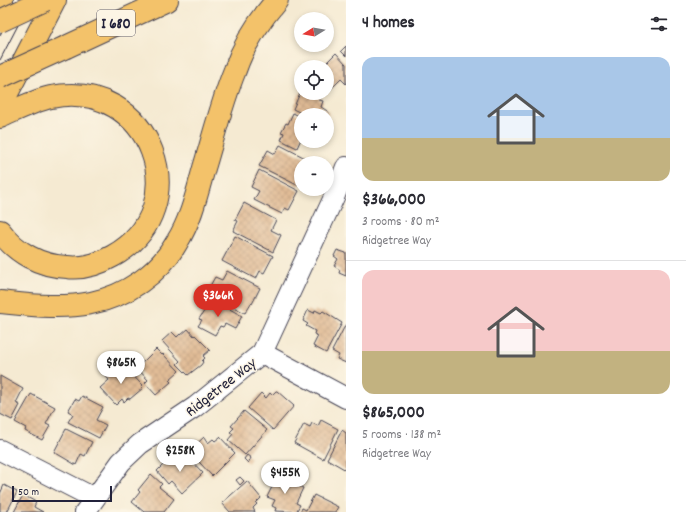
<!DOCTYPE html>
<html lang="en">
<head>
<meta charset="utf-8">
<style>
	body { margin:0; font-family:Dekko,sans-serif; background:#f7f7f7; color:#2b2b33; height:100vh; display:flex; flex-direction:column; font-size:15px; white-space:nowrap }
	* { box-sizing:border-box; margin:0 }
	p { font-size:13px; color:#7c7c81 }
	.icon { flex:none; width:22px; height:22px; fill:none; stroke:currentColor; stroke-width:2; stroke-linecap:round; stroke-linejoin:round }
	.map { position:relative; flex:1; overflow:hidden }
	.panel { display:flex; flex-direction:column; background:#fff; width:340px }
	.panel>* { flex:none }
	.needle { width:26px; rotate:259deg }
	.buttons { position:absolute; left:294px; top:12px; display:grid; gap:8px }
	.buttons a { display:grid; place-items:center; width:40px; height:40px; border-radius:50%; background:#fff; box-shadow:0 2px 6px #0003; font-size:20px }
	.scale { position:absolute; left:12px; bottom:10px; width:100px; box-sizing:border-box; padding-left:4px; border:2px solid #22223b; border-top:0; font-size:11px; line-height:14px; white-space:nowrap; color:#22223b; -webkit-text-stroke:3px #fcf5e5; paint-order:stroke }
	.price { position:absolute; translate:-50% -34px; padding:0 9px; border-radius:14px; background:#fff; color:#222; font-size:13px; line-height:26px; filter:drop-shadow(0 1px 2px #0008) }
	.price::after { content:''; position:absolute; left:50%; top:24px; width:12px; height:9px; margin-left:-6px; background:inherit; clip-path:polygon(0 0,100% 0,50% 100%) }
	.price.selected { background:#d93025; color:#fff }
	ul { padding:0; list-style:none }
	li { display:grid; align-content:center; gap:8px; height:212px; padding:0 16px }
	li+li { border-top:1px solid #e1e1e2 }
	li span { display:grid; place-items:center; height:124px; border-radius:12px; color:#555 }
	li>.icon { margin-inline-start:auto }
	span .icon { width:72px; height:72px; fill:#fffc; stroke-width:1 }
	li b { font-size:17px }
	h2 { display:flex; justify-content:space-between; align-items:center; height:48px; padding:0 16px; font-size:17px }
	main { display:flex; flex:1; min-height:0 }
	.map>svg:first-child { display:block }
	.building { fill:url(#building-cross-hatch) }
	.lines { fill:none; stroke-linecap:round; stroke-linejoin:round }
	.minor-casing { stroke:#424052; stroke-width:22 }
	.major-casing { stroke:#424052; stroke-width:24 }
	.highway-casing { stroke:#424052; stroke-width:24 }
	.minor { stroke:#fff; stroke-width:20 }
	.major { stroke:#f3c26a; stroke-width:22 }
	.highway { stroke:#f3c26a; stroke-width:22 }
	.tram { stroke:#22223b; stroke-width:1 }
	.highway-bridge-casing { stroke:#424052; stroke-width:24; stroke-linecap:butt }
	.highway-bridge { stroke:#f3c26a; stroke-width:22 }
	.labels { text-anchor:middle; stroke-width:3; stroke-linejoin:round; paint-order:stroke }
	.shield { fill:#fcf5e5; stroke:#63616e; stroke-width:1 }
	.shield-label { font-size:15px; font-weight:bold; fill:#22223b }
	.street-label { font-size:16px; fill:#22223b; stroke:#fcf5e5 }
</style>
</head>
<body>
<main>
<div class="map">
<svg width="346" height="512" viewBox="0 0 346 512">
	<defs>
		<pattern id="building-cross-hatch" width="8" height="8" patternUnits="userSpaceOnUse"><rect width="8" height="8" fill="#e1bc96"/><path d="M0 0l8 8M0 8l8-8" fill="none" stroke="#c1a182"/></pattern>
	</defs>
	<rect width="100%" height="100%" fill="#fcf5e5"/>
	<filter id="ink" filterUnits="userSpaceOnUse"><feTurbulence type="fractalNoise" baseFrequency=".025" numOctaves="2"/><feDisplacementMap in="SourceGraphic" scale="8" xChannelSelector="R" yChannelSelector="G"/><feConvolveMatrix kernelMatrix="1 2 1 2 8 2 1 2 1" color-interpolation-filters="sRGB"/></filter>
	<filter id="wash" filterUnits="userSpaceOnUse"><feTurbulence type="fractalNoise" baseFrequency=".012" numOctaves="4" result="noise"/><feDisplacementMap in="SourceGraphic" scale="16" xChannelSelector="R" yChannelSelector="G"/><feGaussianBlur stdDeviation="0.9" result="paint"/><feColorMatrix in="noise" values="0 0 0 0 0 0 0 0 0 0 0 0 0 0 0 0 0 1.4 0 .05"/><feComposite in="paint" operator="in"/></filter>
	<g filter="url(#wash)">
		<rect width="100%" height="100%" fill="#f5ead2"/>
		<g id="blocks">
			<g class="building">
				<polygon points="346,46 346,56 341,51"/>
				<polygon points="336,53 346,64 346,84 341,79 330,90 327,86 327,67 322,67"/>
				<polygon points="300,93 323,93 319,100 323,101 321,107 329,112 328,115 305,115 293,109"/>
				<polygon points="293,113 301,117 301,139 297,148 281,140 284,133 281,132 286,123 288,124"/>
				<polygon points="280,145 313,162 313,163 301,163 301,182 299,186 259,166 268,150 275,154"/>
				<polygon points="259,170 299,191 289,210 285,208 282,214 254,200 259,191 251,187"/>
				<polygon points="244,203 276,220 271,230 281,235 273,252 233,231 238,221 235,220"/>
				<polygon points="235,236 273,256 264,273 260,271 256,279 222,261"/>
				<polygon points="337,250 346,253 346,276 339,273 340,270 334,266 338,259 334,256"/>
				<polygon points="227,271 260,288 252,304 251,303 245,313 206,293 215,277 222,280"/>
				<polygon points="212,299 242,316 235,329 225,324 223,327 220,326 215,335 198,326 202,320 199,319"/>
				<polygon points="308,310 314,313 315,310 321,313 323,311 342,323 326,353 313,346 318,336 314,334 315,331 306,326 308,324 303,321"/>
				<polygon points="346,324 346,363 337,359 339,355 332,351"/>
				<polygon points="188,329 194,336 195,335 210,350 203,356 205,358 202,361 203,362 201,365 188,375 177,364 180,361 162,341 172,332 177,337 180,334 181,335"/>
				<polygon points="156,349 162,355 163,354 179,371 169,380 171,382 156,395 145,383 148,380 137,368"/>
				<polygon points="113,365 119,371 124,366 142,385 141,386 143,388 130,399 128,398 124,402 122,399 116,405 100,388 109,380 104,374"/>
				<polygon points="0,376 23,389 16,403 20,405 12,420 0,414"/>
				<polygon points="276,391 277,391 294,406 273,430 248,408 261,393 266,398 270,393 272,395"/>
				<polygon points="31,394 55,407 46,424 50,426 42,440 25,431 26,428 15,422"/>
				<polygon points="82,396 103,407 96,420 106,425 99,438 68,422 73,414 68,411 75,399 79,401"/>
				<polygon points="244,411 267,430 245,455 228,440 233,434 230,432 234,428 231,426"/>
				<polygon points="321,420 338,429 323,459 294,443 304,424 310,427 312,423 318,426"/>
				<polygon points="66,429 92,442 85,456 81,454 76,465 54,452"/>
				<polygon points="342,430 346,433 346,470 327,459"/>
				<polygon points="204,437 208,443 213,439 215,441 220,437 235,453 212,476 189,451"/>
				<polygon points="186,455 203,473 182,493 171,481 168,484 157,471 170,458 173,460 176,457 180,461"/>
				<polygon points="247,455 251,458 248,463 244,459"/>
				<polygon points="151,474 162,484 159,487 174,499 164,512 144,512 132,502 140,492 138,490"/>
				<polygon points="278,475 303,488 296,503 300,505 296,512 275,511 276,508 272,506 275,500 267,497"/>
				<polygon points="240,477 244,481 240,485 236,480"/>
				<polygon points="247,481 261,498 256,503 257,504 253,508 255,512 230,512 222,503"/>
				<polygon points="4,485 17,492 7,512 0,512 0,494"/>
				<polygon points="23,495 36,502 34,507 43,512 14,512"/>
				<polygon points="314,495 338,507 335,512 300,512 302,508 306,510"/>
			</g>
		</g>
	</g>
	<g filter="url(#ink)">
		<use href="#blocks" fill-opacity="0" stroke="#424052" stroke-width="1"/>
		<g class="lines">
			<g class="minor-casing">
				<g id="minor">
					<polyline points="262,353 346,398"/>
					<polyline points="0,450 94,498"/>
					<polyline points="85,512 121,462 140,444 195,407 262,353 335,195 346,167"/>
				</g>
			</g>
			<g class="major-casing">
				<g id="major">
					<polyline points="0,3 2,0"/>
					<polyline points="0,107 55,0"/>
				</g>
			</g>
			<g class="highway-casing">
				<g id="highway">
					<polyline points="66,47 167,0"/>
					<path d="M0 117C16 110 33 101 51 97 151 77 199 208 113 256 99 264 83 269 67 267 40 266 16 253 0 231"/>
					<path d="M0 302C30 305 60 309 91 303 126 296 159 274 177 242 191 220 197 193 204 168 214 135 222 102 235 70 244 44 259 21 277 0"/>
				</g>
			</g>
			<use href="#minor" class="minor"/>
			<use href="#major" class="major"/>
			<use href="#highway" class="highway"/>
			<g class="tram">
				<polyline points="0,35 18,0"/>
				<polyline points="0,60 31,0"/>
			</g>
			<g class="highway-bridge-casing">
				<g id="highway-bridge">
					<polyline points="0,21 45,0"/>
					<polyline points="0,77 66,47"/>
				</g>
			</g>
			<use href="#highway-bridge" class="highway-bridge"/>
		</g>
	</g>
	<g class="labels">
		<rect class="shield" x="97" y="10" width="38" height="26" rx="3"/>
		<g class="shield-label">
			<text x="116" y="28">I 680</text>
		</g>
		<g class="street-label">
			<text transform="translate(220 386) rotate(-38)" y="6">Ridgetree Way</text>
		</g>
	</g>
</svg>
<div class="buttons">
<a><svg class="needle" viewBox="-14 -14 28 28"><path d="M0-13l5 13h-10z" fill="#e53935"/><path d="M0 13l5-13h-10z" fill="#7c7c81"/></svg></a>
<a><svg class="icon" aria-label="locate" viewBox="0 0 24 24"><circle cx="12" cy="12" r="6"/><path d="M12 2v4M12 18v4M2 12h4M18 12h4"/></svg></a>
<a>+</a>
<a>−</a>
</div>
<div class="scale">50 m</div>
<b class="price selected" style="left:218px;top:318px">$366K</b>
<b class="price" style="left:121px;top:385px">$865K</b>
<b class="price" style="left:180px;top:473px">$258K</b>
<b class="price" style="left:285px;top:495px">$455K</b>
</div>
<section class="panel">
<h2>4 homes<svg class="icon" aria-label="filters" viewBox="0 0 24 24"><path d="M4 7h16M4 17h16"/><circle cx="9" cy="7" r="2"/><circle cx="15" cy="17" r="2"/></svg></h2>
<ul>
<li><span style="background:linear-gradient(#a9c7e8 65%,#c2b280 0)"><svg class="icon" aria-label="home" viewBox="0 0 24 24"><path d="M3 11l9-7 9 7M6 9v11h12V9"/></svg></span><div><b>$366,000</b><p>3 rooms · 80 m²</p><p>Ridgetree Way</p></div></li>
<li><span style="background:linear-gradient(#f6c9c9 65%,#c2b280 0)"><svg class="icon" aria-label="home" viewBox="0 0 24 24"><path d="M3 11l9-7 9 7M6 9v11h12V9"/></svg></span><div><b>$865,000</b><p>5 rooms · 138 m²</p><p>Ridgetree Way</p></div></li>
</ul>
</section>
</main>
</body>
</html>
